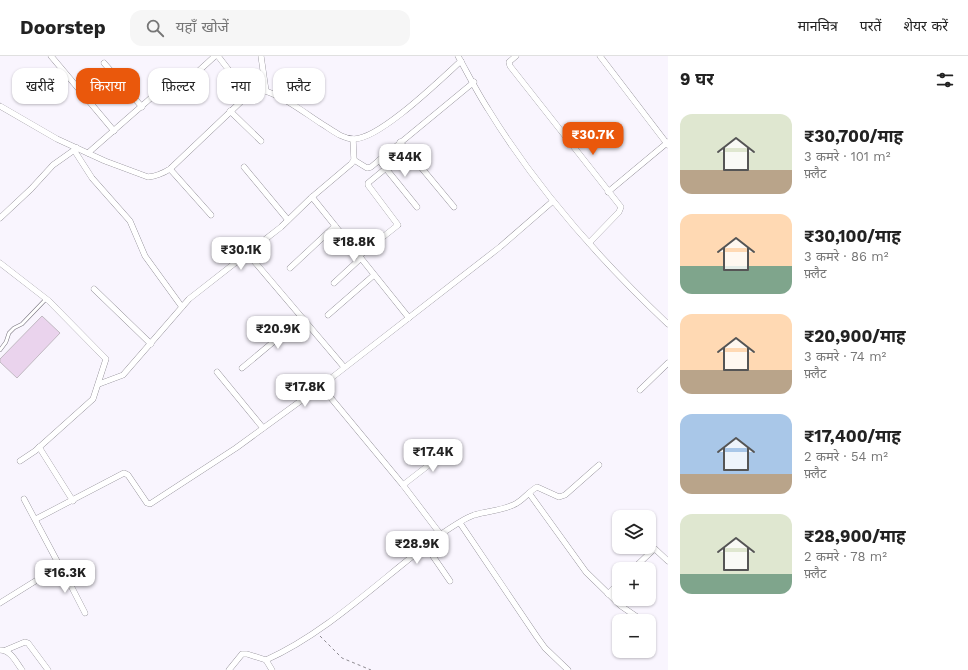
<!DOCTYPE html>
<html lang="hi">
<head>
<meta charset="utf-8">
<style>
	body { margin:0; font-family:"Work Sans","Noto Sans Devanagari",sans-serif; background:#f6f6f6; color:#222; height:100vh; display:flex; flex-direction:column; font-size:15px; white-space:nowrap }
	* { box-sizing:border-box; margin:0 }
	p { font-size:13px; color:#767676 }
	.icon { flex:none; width:22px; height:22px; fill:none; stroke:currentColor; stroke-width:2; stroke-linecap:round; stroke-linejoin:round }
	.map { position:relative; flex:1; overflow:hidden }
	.side { display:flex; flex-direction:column; background:#fff; width:300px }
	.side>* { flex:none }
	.guide { position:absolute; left:12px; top:12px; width:380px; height:36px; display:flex; gap:8px }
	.tools { position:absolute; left:612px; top:454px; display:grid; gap:8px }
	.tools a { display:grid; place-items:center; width:44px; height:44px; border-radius:8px; background:#fff; box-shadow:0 1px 3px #0004; font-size:20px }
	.price { position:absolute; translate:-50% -34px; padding:0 9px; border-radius:8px; background:#fff; color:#222; font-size:13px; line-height:26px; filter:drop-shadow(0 1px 2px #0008) }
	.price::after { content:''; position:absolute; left:50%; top:24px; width:12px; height:9px; margin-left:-6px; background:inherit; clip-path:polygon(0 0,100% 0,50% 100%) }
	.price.selected { background:#ea580c; color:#fff }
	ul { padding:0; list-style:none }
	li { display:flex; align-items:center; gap:12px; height:100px; padding:0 12px }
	li span { display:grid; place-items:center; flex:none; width:112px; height:80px; border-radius:12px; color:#555 }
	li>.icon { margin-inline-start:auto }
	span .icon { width:48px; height:48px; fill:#fffc; stroke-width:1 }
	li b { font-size:17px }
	h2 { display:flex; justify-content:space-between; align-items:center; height:48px; padding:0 12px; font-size:17px }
	.chip { padding:0 14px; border-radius:12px; background:#fff; box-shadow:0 1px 3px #0004; font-size:14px; line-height:36px }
	.chip.selected { background:#ea580c; color:#fff }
	header { display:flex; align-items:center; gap:24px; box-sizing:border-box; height:56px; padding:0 20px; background:#fff; border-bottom:1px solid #e0e0e0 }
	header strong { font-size:19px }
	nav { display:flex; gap:22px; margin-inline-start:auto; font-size:14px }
	.search { width:280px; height:36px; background:#f6f6f6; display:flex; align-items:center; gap:10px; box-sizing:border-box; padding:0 14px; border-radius:12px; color:#767676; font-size:15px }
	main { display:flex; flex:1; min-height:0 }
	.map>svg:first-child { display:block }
	.building { fill:#ead3ed; stroke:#c1b9c2 }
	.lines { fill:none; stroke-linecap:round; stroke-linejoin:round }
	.service-casing { stroke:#78747e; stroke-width:4 }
	.minor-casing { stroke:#78747e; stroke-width:6 }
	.path { stroke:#8d8a90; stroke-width:1; stroke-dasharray:3 3; stroke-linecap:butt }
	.service { stroke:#fff; stroke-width:3 }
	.minor { stroke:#fff; stroke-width:5.5 }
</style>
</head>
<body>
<header>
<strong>Doorstep</strong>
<div class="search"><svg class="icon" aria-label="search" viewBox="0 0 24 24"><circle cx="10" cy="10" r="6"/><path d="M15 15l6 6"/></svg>यहाँ खोजें</div>
<nav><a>मानचित्र</a><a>परतें</a><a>शेयर करें</a></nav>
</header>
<main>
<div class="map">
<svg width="668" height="614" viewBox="0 0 668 614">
	<rect width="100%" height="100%" fill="#f9f5fe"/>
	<polygon class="building" points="42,260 60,277 17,322 0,306 0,303"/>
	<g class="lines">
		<g class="service-casing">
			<polyline id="service" points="0,294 6,286 9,277 14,272 22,268 46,243"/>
		</g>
		<g class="minor-casing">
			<g id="minor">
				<polyline points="51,0 114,75"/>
				<polyline points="218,0 248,39"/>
				<polyline points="261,0 266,35"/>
				<path d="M458 0C468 18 477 36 488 53 537 133 600 204 668 268"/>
				<polyline points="516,0 509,6 510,10 621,151 619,156 589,187"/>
				<polyline points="600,0 668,89"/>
				<polyline points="104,7 142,51"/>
				<polyline points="192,21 215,0"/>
				<path d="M0 50 57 83 105 105 148 121C157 120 162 118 170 113L248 39 258 33C281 38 302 55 322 68 332 74 342 83 354 83 380 83 441 23 461 5"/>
				<polyline points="230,55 261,85"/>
				<polyline points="400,86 454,151"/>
				<polyline points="74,94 92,122 130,165 145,200 182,251"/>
				<polyline points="88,97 176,20"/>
				<polyline points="354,104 367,112 371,111 474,26"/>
				<polyline points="379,104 417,151"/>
				<polyline points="244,111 288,164"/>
				<polyline points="170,113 211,159"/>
				<polyline points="608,136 668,86"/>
				<polyline points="312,141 409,262"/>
				<polyline points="0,162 31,133 53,109 77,92"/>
				<polyline points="248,198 344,311"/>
				<polyline points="359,200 398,169 368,129 368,127 385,113"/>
				<polyline points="0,207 49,245 106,303 93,343 35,395 20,405"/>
				<polyline points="290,212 335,170"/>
				<polyline points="334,227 361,202"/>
				<polyline points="94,233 151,288"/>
				<polyline points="328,259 374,219"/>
				<polyline points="242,312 302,262"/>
				<polyline points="217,316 263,372"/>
				<polyline points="99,328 123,319 189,243 281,171 312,141 351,108 354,104 353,83"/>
				<polyline points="321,330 403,429 441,479"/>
				<polyline points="640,334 668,307"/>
				<polyline points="39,391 73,445"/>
				<polyline points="403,429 452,391"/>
				<polyline points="529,437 586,516 621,550 643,565"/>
				<polyline points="36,463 124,417 128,419 147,447 150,448 236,392 321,330 500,191 553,145"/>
				<polyline points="460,467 537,581 545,592 568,614"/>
				<polyline points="426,490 450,525"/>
				<polyline points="56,509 66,520 85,557"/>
				<polyline points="633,513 652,495 655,493 668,505"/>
				<polyline points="608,538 619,527"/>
				<polyline points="0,547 53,514 57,505 24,443"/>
				<path d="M0 594C11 594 16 606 22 614"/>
				<polyline points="6,594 25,586 28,587 48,614"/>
				<polyline points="266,604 272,614"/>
				<path d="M229 614 242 598H247L266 604C329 576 384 520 440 479 450 472 463 463 474 459 487 455 500 455 513 449 522 446 528 436 537 431L559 441 565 439 599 409"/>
			</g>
		</g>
		<polyline class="path" points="320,580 342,602 371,614"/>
		<use href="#service" class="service"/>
		<use href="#minor" class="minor"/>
	</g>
</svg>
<div class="tools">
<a><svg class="icon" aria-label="layers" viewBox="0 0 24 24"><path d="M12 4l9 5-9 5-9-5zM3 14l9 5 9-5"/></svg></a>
<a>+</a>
<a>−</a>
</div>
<b class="price selected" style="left:593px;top:100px">₹30.7K</b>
<b class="price" style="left:405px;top:122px">₹44K</b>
<b class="price" style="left:354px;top:207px">₹18.8K</b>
<b class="price" style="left:241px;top:215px">₹30.1K</b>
<b class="price" style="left:278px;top:294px">₹20.9K</b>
<b class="price" style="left:305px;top:352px">₹17.8K</b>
<b class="price" style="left:433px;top:417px">₹17.4K</b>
<b class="price" style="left:417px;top:509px">₹28.9K</b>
<b class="price" style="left:65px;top:538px">₹16.3K</b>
<div class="guide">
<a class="chip">खरीदें</a>
<a class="chip selected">किराया</a>
<a class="chip">फ़िल्टर</a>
<a class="chip">नया</a>
<a class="chip">फ़्लैट</a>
</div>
</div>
<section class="side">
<h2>9 घर<svg class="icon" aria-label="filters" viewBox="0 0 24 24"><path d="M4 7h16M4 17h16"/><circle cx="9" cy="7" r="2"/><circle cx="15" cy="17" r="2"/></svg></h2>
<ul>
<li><span style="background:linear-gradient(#dfe7d0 70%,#b9a48a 0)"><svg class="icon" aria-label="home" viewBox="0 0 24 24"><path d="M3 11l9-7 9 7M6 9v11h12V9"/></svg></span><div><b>₹30,700/माह</b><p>3 कमरे · 101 m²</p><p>फ़्लैट</p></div></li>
<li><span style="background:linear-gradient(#ffd9b3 65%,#7fa58c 0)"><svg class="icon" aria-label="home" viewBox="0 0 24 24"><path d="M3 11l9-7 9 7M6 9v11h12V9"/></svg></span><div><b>₹30,100/माह</b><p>3 कमरे · 86 m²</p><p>फ़्लैट</p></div></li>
<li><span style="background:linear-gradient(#ffd9b3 70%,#b9a48a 0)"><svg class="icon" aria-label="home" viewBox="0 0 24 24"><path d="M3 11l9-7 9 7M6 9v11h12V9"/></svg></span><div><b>₹20,900/माह</b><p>3 कमरे · 74 m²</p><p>फ़्लैट</p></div></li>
<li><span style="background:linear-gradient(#a9c7e8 75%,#b9a48a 0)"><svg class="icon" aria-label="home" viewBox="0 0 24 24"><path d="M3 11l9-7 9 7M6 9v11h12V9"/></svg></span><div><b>₹17,400/माह</b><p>2 कमरे · 54 m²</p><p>फ़्लैट</p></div></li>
<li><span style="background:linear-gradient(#dfe7d0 75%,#7fa58c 0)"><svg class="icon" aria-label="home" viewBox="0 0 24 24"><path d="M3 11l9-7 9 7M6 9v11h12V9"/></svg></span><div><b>₹28,900/माह</b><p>2 कमरे · 78 m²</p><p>फ़्लैट</p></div></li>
</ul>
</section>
</main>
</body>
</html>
